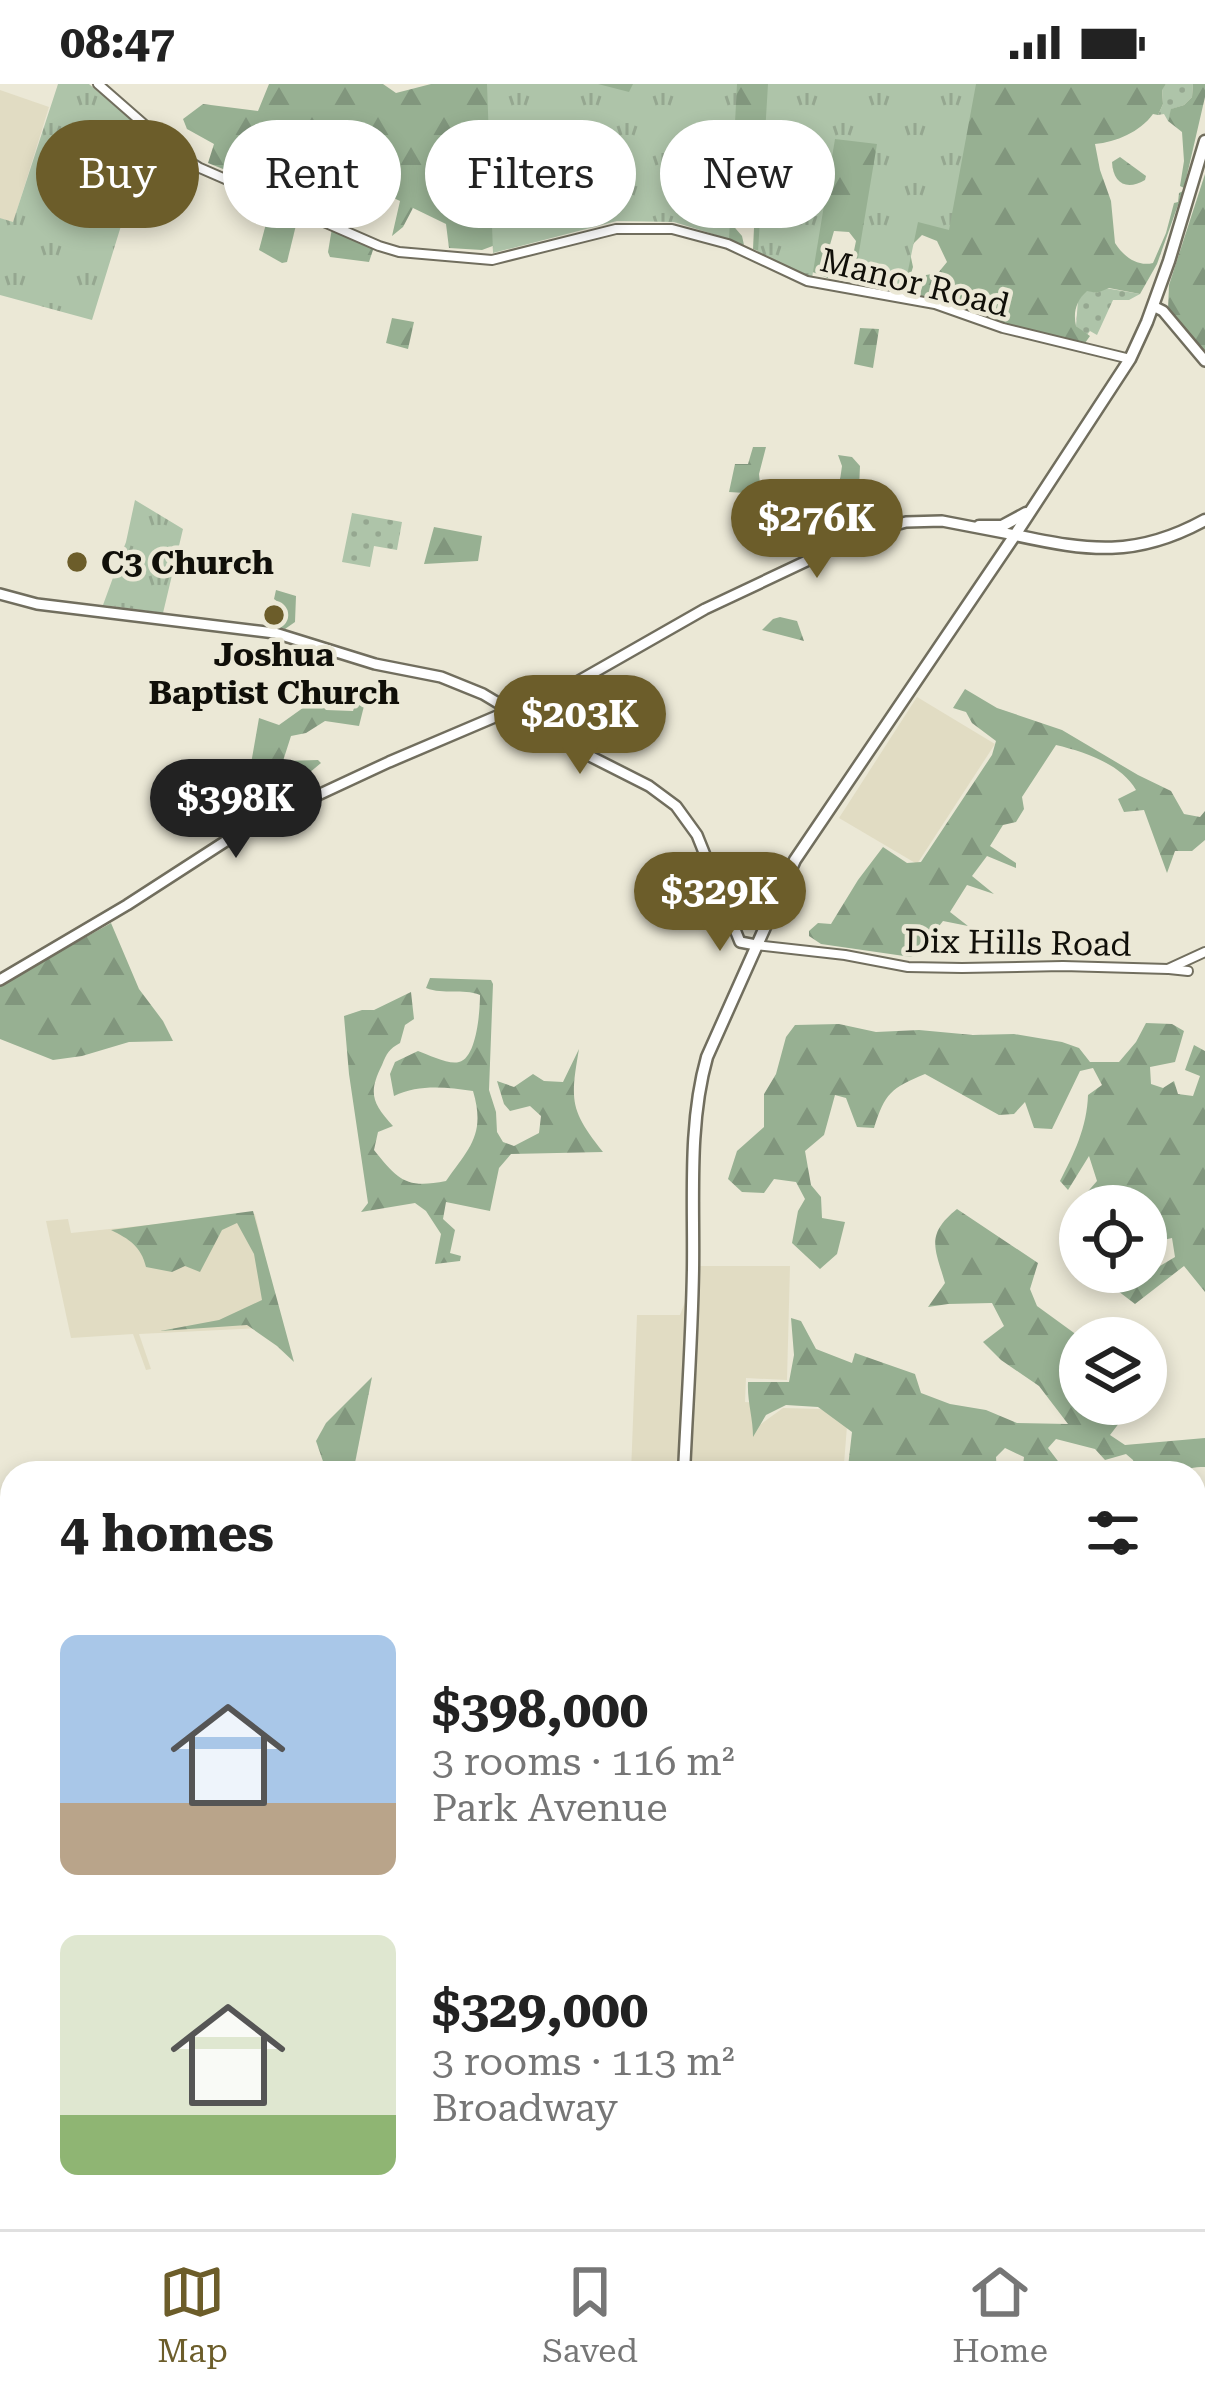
<!DOCTYPE html>
<html lang="en">
<head>
<meta charset="utf-8">
<style>
	body { margin:0; font-family:"Roboto Serif",serif; background:#f2f2f2; color:#222; height:100vh; display:flex; flex-direction:column; font-size:45px; white-space:nowrap }
	* { box-sizing:border-box; margin:0 }
	p { font-size:39px; color:#767676 }
	.icon { flex:none; width:66px; height:66px; fill:none; stroke:currentColor; stroke-width:2; stroke-linecap:round; stroke-linejoin:round }
	.map { position:relative; flex:1; overflow:hidden }
	.drawer { position:absolute; left:0px; top:1377px; width:1206px; height:768px; display:flex; flex-direction:column; background:#fff; border-radius:36px 36px 0 0; box-shadow:0 6px 18px #0003 }
	.drawer>* { flex:none }
	.top-card { position:absolute; left:36px; top:36px; width:1134px; height:108px; display:flex; gap:24px }
	.tools { position:absolute; left:1059px; top:1101px; display:grid; gap:24px }
	.tools a { display:grid; place-items:center; width:108px; height:108px; border-radius:50%; background:#fff; box-shadow:0 6px 18px #0003; font-size:60px }
	.price { position:absolute; translate:-50% -102px; padding:0 27px; border-radius:42px; background:#6c5d2a; color:#fff; font-size:39px; line-height:78px; filter:drop-shadow(0 3px 6px #0008) }
	.price::after { content:''; position:absolute; left:50%; top:72px; width:36px; height:27px; margin-left:-18px; background:inherit; clip-path:polygon(0 0,100% 0,50% 100%) }
	.price.on { background:#222; color:#fff }
	ul { padding:0; list-style:none }
	li { display:flex; align-items:center; gap:36px; height:300px; padding:0 60px }
	li span { display:grid; place-items:center; flex:none; width:336px; height:240px; border-radius:18px; color:#555 }
	li>.icon { margin-inline-start:auto }
	span .icon { width:144px; height:144px; fill:#fffc; stroke-width:1 }
	li b { font-size:51px }
	h2 { display:flex; justify-content:space-between; align-items:center; height:144px; padding:0 60px; font-size:51px }
	.tag { padding:0 42px; border-radius:54px; background:#fff; box-shadow:0 6px 18px #0003; font-size:42px; line-height:108px }
	.tag.on { background:#6c5d2a; color:#fff }
	.status { display:flex; justify-content:space-between; align-items:center; height:84px; padding:0 60px; background:#fff; direction:ltr }
	.status svg { height:33px; fill:currentColor }
	.menu { display:flex; justify-content:space-around; align-items:center; height:168px; border-top:3px solid #e0e0e0; background:#fff; font-size:33px; color:#767676 }
	.menu a { display:grid; justify-items:center; gap:6px }
	.menu .on { color:#6c5d2a }
	.map>svg:first-child { display:block }
	.built { fill:#e1dcc3 }
	.grass { fill:url(#grass-dots) }
	.forest { fill:url(#forest-firs) }
	.park { fill:url(#park-tufts) }
	.lines { fill:none; stroke-linecap:round; stroke-linejoin:round }
	.tertiary-casing { stroke:#716e5e; stroke-width:12 }
	.secondary-casing { stroke:#716e5e; stroke-width:14 }
	.primary-casing { stroke:#716e5e; stroke-width:15 }
	.tertiary { stroke:#fff; stroke-width:8 }
	.secondary { stroke:#fff; stroke-width:9 }
	.primary { stroke:#fff; stroke-width:10 }
	.poi-dot { fill:#6c5d2a; stroke:#ebe8d6; stroke-width:4.5 }
	.labels { text-anchor:middle; stroke-width:9; stroke-linejoin:round; paint-order:stroke }
	.street-label { font-size:33px; fill:#100f09; stroke:#ebe8d6 }
	.poi-label { font-size:33px; font-weight:bold; fill:#100f09; stroke:#ebe8d6; text-anchor:start }
</style>
</head>
<body>
<div class="status"><b>08:47</b><svg viewBox="0 0 49 12"><path d="M0 12V9h3v3zM5 12V6h3v6zM10 12V3h3v9zM15 12V0h3v12zM26 1h20v11H26zM47 4h2v5h-2z"/></svg></div>
<div class="map">
<svg width="1205" height="2145" viewBox="0 0 1205 2145">
	<defs>
		<pattern id="grass-dots" width="8" height="8" patternUnits="userSpaceOnUse" patternTransform="scale(3)"><rect width="8" height="8" fill="#aec4a9"/><path d="M2 2h.1M6 6h.1" fill="none" stroke="#95a790" stroke-width="1.8" stroke-linecap="round"/></pattern>
		<pattern id="forest-firs" width="22" height="20" patternUnits="userSpaceOnUse" patternTransform="scale(3)"><rect width="22" height="20" fill="#97b092"/><path d="M5 1l3.5 6h-7zM16 11l3.5 6h-7z" fill="#81967d"/></pattern>
		<pattern id="park-tufts" width="24" height="20" patternUnits="userSpaceOnUse" patternTransform="scale(3)"><rect width="24" height="20" fill="#aec4a9"/><path d="M3 7l-1-3M5 7V3M7 7l1-3M15 17l-1-3M17 17v-4M19 17l1-3" fill="none" stroke="#95a790"/></pattern>
	</defs>
	<rect width="100%" height="100%" fill="#ebe8d6"/>
	<g class="built">
		<polygon points="0,6 49,23 13,139 0,134"/>
		<polygon points="917,613 995,660 917,780 839,734"/>
		<polygon points="255,1130 282,1243 139,1250 151,1285 146,1286 133,1250 71,1254 46,1137 68,1135 71,1149"/>
		<polygon points="699,1182 790,1182 787,1296 746,1294 745,1318 757,1319 757,1343 783,1324 821,1325 847,1342 844,1380 857,1389 631,1389 637,1231 680,1231"/>
		<polygon points="691,2133 764,2133 766,2145 694,2145"/>
	</g>
	<g class="grass">
		<polygon points="1166,0 1193,0 1192,13 1184,21 1172,25 1168,37 1164,30 1158,31 1163,20 1162,5"/>
		<polygon points="1105,204 1140,210 1129,216 1113,216 1097,251 1090,247 1087,251 1076,242 1078,216 1087,206 1097,209"/>
		<polygon points="352,429 402,438 397,466 374,462 370,483 342,478"/>
	</g>
	<g class="forest">
		<path d="M269 0H383L396 9 431 0H1166L1162 6 1163 20 1158 31 1153 30C1140 48 1116 58 1095 60L1100 86 1111 117 1115 159C1123 172 1137 183 1153 179L1166 149 1174 119 1178 118 1179 109 1183 107 1157 180 1140 210 1109 204 1097 209 1087 207C1076 217 1073 228 1076 242L1090 252 1085 259 1016 244 919 213 926 191 938 189 947 178 937 157 922 151 909 164 913 183 905 209 848 196 856 157 849 148 834 147 827 171 828 194 753 165 756 102 741 95 727 104 724 131 742 152 744 161 682 138 635 108 482 166 449 164 446 140 413 124 403 143 392 152 400 117 347 92 337 131 208 79 214 60 187 45 183 35 203 20 258 27Z"/>
		<polygon points="1193,0 1205,0 1205,13 1184,104 1180,102 1184,77 1182,48 1168,37 1171,25 1184,21 1192,13"/>
		<path d="M1120 73 1146 92 1145 96C1126 107 1113 99 1112 78Z"/>
		<polygon points="1205,90 1205,269 1168,226 1169,201"/>
		<polygon points="274,123 298,133 287,178 282,179 259,166 267,136"/>
		<polygon points="332,144 374,163 369,178 330,173 328,168"/>
		<polygon points="392,234 414,238 408,265 386,259"/>
		<polygon points="860,244 879,245 873,284 854,280"/>
		<polygon points="753,363 766,363 759,390 761,410 729,408 735,380 748,380"/>
		<polygon points="838,371 852,373 860,382 859,405 854,413 838,410 842,382"/>
		<polygon points="434,443 482,452 478,477 424,480"/>
		<polygon points="276,506 296,512 295,538 285,545 277,543 282,521 274,515"/>
		<polygon points="780,533 797,537 804,557 762,546 773,535"/>
		<path d="M965 605 997 624 1062 646 1138 691 1171 707 1184 730 1200 733 1205 727V756L1192 767H1175L1167 789 1144 726 1124 728 1118 715 1136 706C1121 680 1085 668 1056 661L1022 713 1024 725 1016 738 1003 741 990 762 1016 779V784L987 772 972 792 994 810 967 801 950 828 968 842 943 837 918 869 911 873 821 860 809 852V847L818 839 831 840 858 796 883 763 907 779 921 778 992 671 996 657 972 639 966 628 953 624Z"/>
		<polygon points="363,615 365,618 359,642 325,637 306,649 291,652 283,677 318,676 321,679 309,689 300,687 267,702 267,698 248,697 259,634 279,641 307,621 318,618 326,626 353,627 356,618"/>
		<polygon points="111,839 139,905 163,937 173,957 129,958 82,972 53,976 0,955 0,901"/>
		<path d="M430 894 491 896 493 900 489 1006 496 1028 497 1048 503 1058 514 1062 539 1049 541 1032 530 1022 510 1027 504 1020 497 997 514 1003 533 990 544 997 563 998 579 965C570 1017 570 1026 603 1068L511 1070 499 1084 490 1127 446 1118 443 1135 455 1146 450 1169 461 1172 460 1177 435 1180 441 1150 426 1127 415 1119 361 1128 368 1119 349 990 344 932 362 926H374L411 908 414 935 405 941 400 959C389 965 387 969 382 981 368 1009 372 1019 393 1042L378 1048 374 1066C398 1096 406 1105 446 1097 469 1064 486 1051 473 1007 446 1003 419 1000 394 1012L390 990 395 978 418 967C429 971 449 981 459 978 477 974 480 926 480 911 462 904 444 911 426 904Z"/>
		<path d="M1146 939 1172 940 1184 947 1175 978 1150 983 1151 1000 1163 1004 1174 997 1178 1010 1193 1012 1200 992 1185 986 1194 961 1205 967V1208L1184 1182 1135 1220 1118 1207 1175 1173 1172 1154 1146 1160V1122H1130L1131 1118 1113 1109 1077 1120 1097 1097 1089 1072 1068 1106 1060 1097C1074 1070 1087 1043 1088 1011L1102 1001 1093 984 1080 987 1052 1045 1034 1044 1025 1018 1014 1030 999 1031 925 990C891 1004 885 1009 874 1044L857 1043 846 1014 835 1011 824 1051 805 1067 811 1101 821 1113 822 1134 845 1138 837 1170 820 1185 792 1159 798 1127 805 1115 796 1098 774 1095 764 1109 742 1108 728 1095 737 1067 764 1043V1010L776 990 786 953 795 941 839 940 876 948 919 946 973 951 1014 950 1062 958 1079 964 1090 978H1119L1136 958Z"/>
		<path d="M957 1125 1038 1179 1030 1205 1037 1222 1081 1254 1080 1320H1144L1142 1326 1123 1334 1110 1351 1125 1361 1205 1354V1383C1193 1383 1187 1385 1176 1388 1163 1390 1149 1388 1136 1387L1133 1376 1126 1370 1105 1376 1095 1365 1056 1355 1048 1364 1067 1389H1022L1024 1373 1005 1364 996 1373 997 1389H856L848 1383 852 1348 818 1323 786 1321 766 1331 753 1353C753 1334 747 1317 748 1298H789L794 1271 791 1234 801 1237 816 1265 852 1279 855 1269 915 1290 921 1309 950 1320 986 1326 1017 1339 1068 1340 1039 1302 1001 1276 983 1258 1004 1242 992 1219 948 1220 928 1223 945 1199C935 1164 925 1151 957 1125Z"/>
		<path d="M253 1127 294 1278 277 1262 247 1241 160 1247 219 1236 262 1216 254 1170 237 1139 222 1146 200 1188 185 1182 172 1188 146 1183C141 1162 129 1155 111 1146Z"/>
		<polygon points="372,1293 353,1389 327,1389 316,1357 326,1339"/>
		<polygon points="1205,1812 1205,1906 1194,1907 1194,1850"/>
	</g>
	<g class="park">
		<polygon points="58,0 89,0 149,51 92,236 0,211 0,134 13,138"/>
		<polygon points="487,0 598,0 629,8 633,0 737,0 729,155 674,138 617,137 493,169"/>
		<polygon points="768,0 976,0 949,146 918,138 904,206 891,201 854,198 877,60 835,55 812,194 758,168"/>
		<polygon points="135,416 183,445 163,529 103,521 126,458"/>
	</g>
	<g class="lines">
		<g class="tertiary-casing">
			<g id="tertiary">
				<polyline points="98,0 178,70 200,84 379,162 399,168 492,176 616,145 672,145 728,160 807,197 935,220 1003,244 1130,275"/>
				<polyline points="756,861 845,871 908,883 962,884 1063,882 1168,885 1205,868"/>
				<polyline points="1169,885 1188,887"/>
				<polyline points="0,1421 12,1443"/>
				<polyline points="1194,2028 1205,2038"/>
				<polyline points="0,2100 12,2092"/>
				<polyline points="445,2133 451,2145"/>
				<polyline points="547,2145 560,2133"/>
			</g>
		</g>
		<g class="secondary-casing">
			<g id="secondary">
				<polyline points="1153,222 1163,227 1205,277"/>
				<polyline points="0,510 37,520 275,549 375,580 441,593 483,610 570,662 649,702 676,722 697,751 740,858 756,861"/>
				<polyline points="0,896 127,821 243,746 389,678 577,598 705,525 866,449 906,438 942,437 1015,451"/>
			</g>
		</g>
		<g class="primary-casing">
			<g id="primary">
				<polyline points="979,442 1002,442 1026,429"/>
				<path d="M1015 451C1089 467 1136 474 1205 436"/>
				<path d="M684 1389C687 1321 692 1253 693 1185 694 1115 688 1040 707 973L795 776 1015 451 1130 275 1147 238 1169 177 1205 57"/>
				<polyline points="726,2133 728,2145"/>
			</g>
		</g>
		<use href="#tertiary" class="tertiary"/>
		<use href="#secondary" class="secondary"/>
		<use href="#primary" class="primary"/>
	</g>
	<g class="poi-dot">
		<circle cx="77" cy="478" r="12"/>
		<circle cx="274" cy="531" r="12"/>
	</g>
	<g class="labels">
		<g class="street-label">
			<text transform="translate(915 198) rotate(14)" y="12">Manor Road</text>
			<text transform="translate(1018 858) rotate(1)" y="12">Dix Hills Road</text>
		</g>
		<g class="poi-label">
			<text x="101" y="490">C3 Church</text>
			<text x="274" y="582" text-anchor="middle">Joshua<tspan x="274" dy="38">Baptist Church</tspan></text>
		</g>
	</g>
</svg>
<div class="tools">
<a><svg class="icon" aria-label="locate" viewBox="0 0 24 24"><circle cx="12" cy="12" r="6"/><path d="M12 2v4M12 18v4M2 12h4M18 12h4"/></svg></a>
<a><svg class="icon" aria-label="layers" viewBox="0 0 24 24"><path d="M12 4l9 5-9 5-9-5zM3 14l9 5 9-5"/></svg></a>
</div>
<b class="price" style="left:817px;top:497px">$276K</b>
<b class="price" style="left:580px;top:693px">$203K</b>
<b class="price on" style="left:236px;top:777px">$398K</b>
<b class="price" style="left:720px;top:870px">$329K</b>
<div class="top-card">
<a class="tag on">Buy</a>
<a class="tag">Rent</a>
<a class="tag">Filters</a>
<a class="tag">New</a>
</div>
<section class="drawer">
<h2>4 homes<svg class="icon" aria-label="filters" viewBox="0 0 24 24"><path d="M4 7h16M4 17h16"/><circle cx="9" cy="7" r="2"/><circle cx="15" cy="17" r="2"/></svg></h2>
<ul>
<li><span style="background:linear-gradient(#a9c7e8 70%,#b9a48a 0)"><svg class="icon" aria-label="home" viewBox="0 0 24 24"><path d="M3 11l9-7 9 7M6 9v11h12V9"/></svg></span><div><b>$398,000</b><p>3 rooms · 116 m²</p><p>Park Avenue</p></div></li>
<li><span style="background:linear-gradient(#dfe7d0 75%,#8fb573 0)"><svg class="icon" aria-label="home" viewBox="0 0 24 24"><path d="M3 11l9-7 9 7M6 9v11h12V9"/></svg></span><div><b>$329,000</b><p>3 rooms · 113 m²</p><p>Broadway</p></div></li>
</ul>
</section>
</div>
<nav class="menu">
<a class="on"><svg class="icon" aria-label="map" viewBox="0 0 24 24"><path d="M3 6l6-2 6 2 6-2v14l-6 2-6-2-6 2zM9 4v14M15 6v14"/></svg>Map</a>
<a><svg class="icon" aria-label="saved" viewBox="0 0 24 24"><path d="M7 4h10v16l-5-4-5 4z"/></svg>Saved</a>
<a><svg class="icon" aria-label="home" viewBox="0 0 24 24"><path d="M3 11l9-7 9 7M6 9v11h12V9"/></svg>Home</a>
</nav>
</body>
</html>
